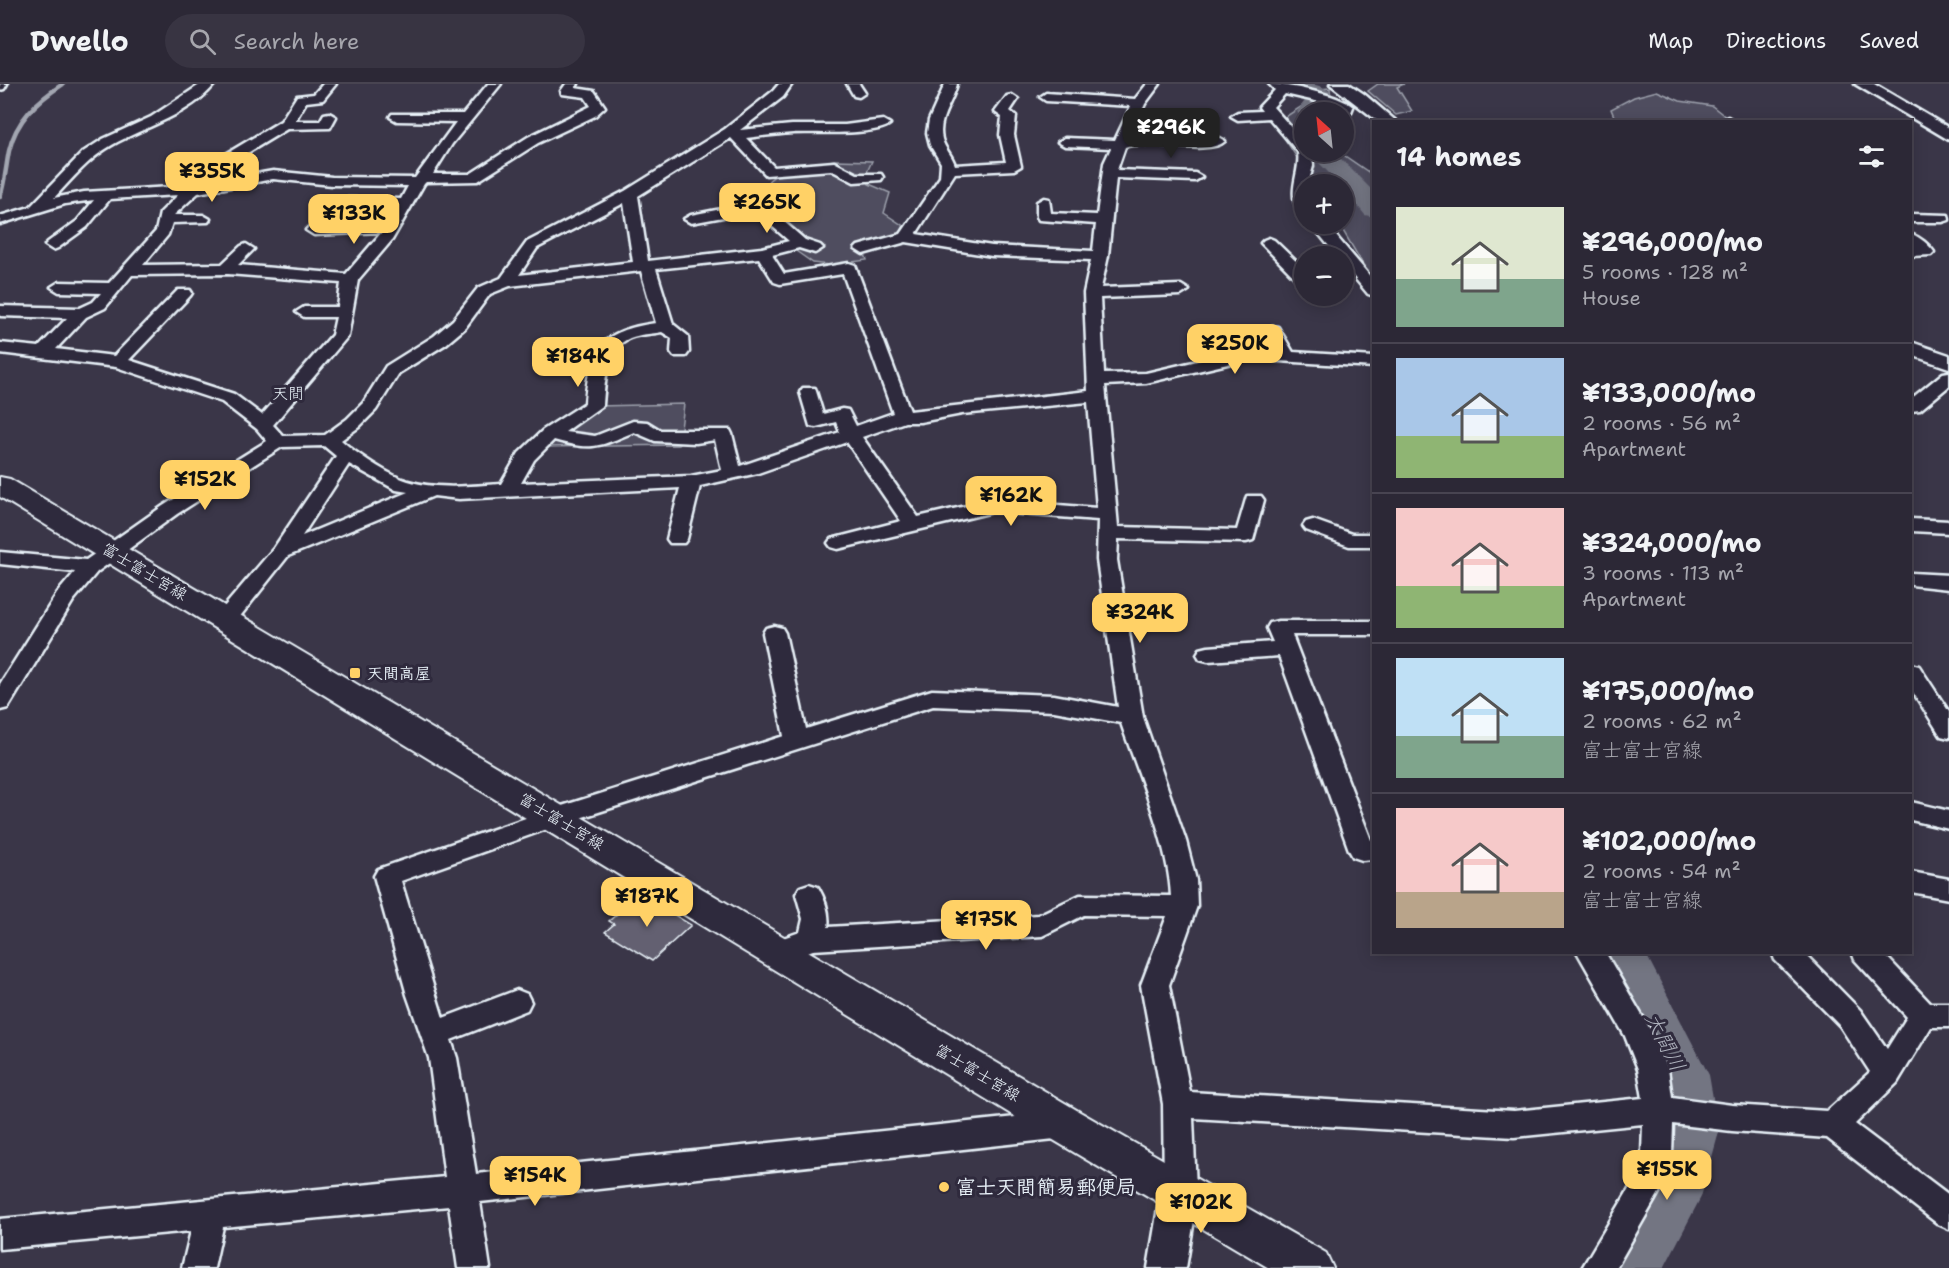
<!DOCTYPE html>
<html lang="en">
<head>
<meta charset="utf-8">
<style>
	body { margin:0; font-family:"Shantell Sans","Klee One",sans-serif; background:#383442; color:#f1f3f6; height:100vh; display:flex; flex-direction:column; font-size:22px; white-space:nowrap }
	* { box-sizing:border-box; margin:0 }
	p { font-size:20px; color:#a6a6ad }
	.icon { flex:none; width:33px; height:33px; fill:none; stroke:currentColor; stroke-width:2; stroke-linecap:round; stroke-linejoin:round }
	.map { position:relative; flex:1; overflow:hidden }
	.side { position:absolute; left:1372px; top:36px; width:540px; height:834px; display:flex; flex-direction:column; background:#2c2836; border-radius:0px; box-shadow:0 3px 15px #0003,0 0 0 2px #484451 }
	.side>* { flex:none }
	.needle { width:39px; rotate:333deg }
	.fabs { position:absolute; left:1294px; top:18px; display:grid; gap:12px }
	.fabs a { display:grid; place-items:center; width:60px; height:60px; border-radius:50%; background:#2c2836; box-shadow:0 3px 15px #0003,0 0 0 2px #484451; font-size:30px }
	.price { position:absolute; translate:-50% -51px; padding:0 14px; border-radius:12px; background:#ffd166; color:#111; font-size:20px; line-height:39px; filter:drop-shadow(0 2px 3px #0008) }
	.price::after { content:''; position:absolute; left:50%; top:36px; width:18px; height:14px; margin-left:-9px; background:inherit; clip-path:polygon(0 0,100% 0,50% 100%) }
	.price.on { background:#222; color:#fff }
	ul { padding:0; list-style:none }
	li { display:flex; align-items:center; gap:18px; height:150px; padding:0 24px }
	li+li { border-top:2px solid #484451 }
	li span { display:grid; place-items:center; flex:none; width:168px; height:120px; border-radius:0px; color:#555 }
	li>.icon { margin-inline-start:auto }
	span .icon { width:72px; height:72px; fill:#fffc; stroke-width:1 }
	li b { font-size:26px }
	h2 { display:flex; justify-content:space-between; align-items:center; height:72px; padding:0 24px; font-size:26px }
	header { display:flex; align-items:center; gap:36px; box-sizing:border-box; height:84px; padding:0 30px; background:#2c2836; border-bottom:2px solid #484451 }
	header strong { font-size:28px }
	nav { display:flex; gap:33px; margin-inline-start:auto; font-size:21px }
	.search { width:420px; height:54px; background:#383442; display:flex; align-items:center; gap:15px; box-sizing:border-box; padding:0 21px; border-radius:33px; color:#a6a6ad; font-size:22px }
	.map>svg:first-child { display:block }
	.green { fill:#504e5f; stroke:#9ca0ac; stroke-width:1.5 }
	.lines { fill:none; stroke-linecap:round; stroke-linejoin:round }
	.stream { stroke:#a2a6b1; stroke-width:4.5 }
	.river { fill:#737482; fill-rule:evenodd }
	.building { fill:#636171; stroke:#e8f1f8; stroke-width:1.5 }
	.minor-casing { stroke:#e8f1f8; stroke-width:5 }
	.tertiary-casing { stroke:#e8f1f8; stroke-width:5 }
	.secondary-casing { stroke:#e8f1f8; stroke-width:4 }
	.minor { fill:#2f2a3d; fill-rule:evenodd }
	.tertiary { fill:#2f2a3d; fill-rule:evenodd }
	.secondary { fill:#2f2a3d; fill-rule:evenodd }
	.poi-dot { fill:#ffd166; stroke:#2f2a3d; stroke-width:2 }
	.labels { text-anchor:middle; stroke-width:6; stroke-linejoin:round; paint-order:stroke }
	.far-quarter-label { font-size:16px; fill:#e8f1f8; stroke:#2f2a3d }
	.street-label { font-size:16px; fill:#e8f1f8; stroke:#2f2a3d }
	.poi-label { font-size:16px; font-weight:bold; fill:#e8f1f8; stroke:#2f2a3d; text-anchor:start }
	.near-poi-label { font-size:20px; font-weight:bold; fill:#e8f1f8; stroke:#2f2a3d; text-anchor:start }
	.near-water-label { font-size:21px; font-style:italic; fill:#aeb2bd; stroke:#2f2a3d }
</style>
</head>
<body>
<header>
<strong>Dwello</strong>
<div class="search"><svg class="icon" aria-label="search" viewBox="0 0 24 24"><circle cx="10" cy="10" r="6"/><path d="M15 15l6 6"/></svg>Search here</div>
<nav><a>Map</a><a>Directions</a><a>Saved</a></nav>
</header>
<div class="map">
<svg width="1949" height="1184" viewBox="0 0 1949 1184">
	<rect width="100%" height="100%" fill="#3a3648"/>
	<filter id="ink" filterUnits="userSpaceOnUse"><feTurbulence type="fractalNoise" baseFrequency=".0167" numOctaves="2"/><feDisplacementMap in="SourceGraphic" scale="12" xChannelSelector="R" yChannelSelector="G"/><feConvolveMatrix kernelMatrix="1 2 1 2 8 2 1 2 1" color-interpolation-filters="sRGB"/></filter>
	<g filter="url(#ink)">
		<g class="green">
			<polygon points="1378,0 1404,0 1397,3 1412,27 1396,31 1368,7"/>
			<polygon points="1330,4 1332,28 1305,28 1305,68 1339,68 1374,92 1374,199 1339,140 1344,140 1344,100 1314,100 1279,46 1279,37 1304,21 1318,5"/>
			<polygon points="1657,7 1680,17 1712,22 1731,37 1616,37 1611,25 1634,13"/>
			<path d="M835 76 872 77 867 88 869 100 890 109 884 129 902 141 903 151 863 165 867 176 830 181 813 179 796 167 799 153 760 122 770 117C769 111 765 104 768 98 775 86 821 79 835 76Z"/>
			<polygon points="684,320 679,361 544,363 598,322"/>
		</g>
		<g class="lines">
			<path class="stream" d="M0 113C5 98 6 82 9 67 16 36 37 17 63 0"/>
			<g class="river">
				<path d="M1297 0C1311 0 1323 0 1332 10L1329 19 1321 28H1305V34L1301 33 1297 28 1308 12Z"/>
				<polygon points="1308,68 1334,68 1374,108 1374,133 1365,131 1344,105 1344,100 1340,100"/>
				<polygon points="1595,868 1645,868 1709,991 1719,1048 1701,1113 1664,1184 1604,1184 1612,1164 1648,1104 1665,1048 1657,991"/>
			</g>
		</g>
		<polygon class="building" points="644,812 691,841 652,877 605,848 614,840 609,837 623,825 627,828"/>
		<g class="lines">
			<g class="minor-casing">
				<g id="minor">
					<polygon points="0,0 7,0 4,5 0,6"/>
					<path d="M201 0H215C190 31 146 42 112 61 89 74 72 95 54 114L84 108 189 102 221 73 281 37 297 12 314 10 323 0H336L323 16 306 18 295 37H320L324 30 329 29 336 33 330 44 287 45 231 79 210 98 273 87 332 93 415 94 456 38 397 37 390 33 392 30H463L488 0H501L452 60 433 90H470L528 53 591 22 585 13 562 10 561 7 566 0H578L575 4 594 7 605 23 595 32 538 59 478 97 426 98 424 100 392 156 358 196 348 252 273 341 283 352 325 351 347 335 363 319 386 282 434 252 453 236 478 204 501 194 527 158 625 107 725 45 773 7 779 0H792L783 13 740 46 792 41H845L883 36 890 40C877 52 812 48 793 49 777 50 762 52 746 54L774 83 834 78 857 90H881L883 93 881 96 854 98 831 86 766 91 731 54 638 112 648 177 762 164 789 157 755 127 691 139 684 135 691 131 747 120 748 115H758L805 156 820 161 823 164 815 169 799 164 772 171 784 190 849 179 855 181 910 327 1088 307 1084 209 1091 176 992 172 906 158 863 170 855 165 858 162 901 150 940 93 941 79 930 61 927 49 929 36 945 0H957C953 18 937 35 942 55 944 64 952 71 955 81L1006 78 1000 51 1002 33 995 28 1007 12 1012 11 1018 15 1010 27 1016 32 1014 51 1021 82 1014 86 955 89 916 150 992 162 1093 167 1096 140 1039 136 1037 133V118L1044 114 1049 115 1051 129 1097 131 1104 79 1111 64 1065 62 1058 58 1065 54 1115 56 1131 22 1046 17 1040 13 1046 9 1135 15 1147 0H1160L1145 20 1130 53 1186 55 1218 53 1225 57C1209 73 1145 54 1125 63L1117 86 1195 89 1202 93 1195 97 1116 94 1108 172 1101 204 1181 201 1189 206 1181 211 1100 214 1104 290 1146 289 1249 265 1276 267 1264 247 1272 242 1278 243 1293 268 1374 273V283L1249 275 1146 299 1105 301 1118 443 1237 446 1247 412H1261L1264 416 1253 456 1246 458 1118 455 1117 476 1143 633 1186 757 1196 796 1197 822 1169 901 1190 1008 1514 1027 1643 1014 1638 985 1625 952 1577 868H1605L1651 947 1668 985 1672 1013 1732 1021 1827 1027 1870 988 1840 942 1775 876 1772 868H1803L1860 926 1887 965 1907 933 1855 876 1852 868H1882L1930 919H1949V943H1931L1897 999 1855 1040 1949 1111V1145L1938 1140 1827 1054 1732 1047 1673 1040 1672 1070 1664 1100 1616 1184H1582L1635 1095 1642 1070 1643 1040 1514 1053 1193 1034 1196 1106 1191 1116 1180 1120 1169 1116 1164 1106 1163 1020 1141 901 1167 832 1084 831 1042 852 813 866 779 878 769 875 765 867 769 859 800 848 803 835 796 810 800 803 809 800 818 803C825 815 830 830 828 843L1038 831 1080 811 1171 812C1169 761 1138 689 1121 639L1054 627 933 622 564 739 401 797 443 934 517 906 527 910 531 918 527 926 451 956 457 974 476 1090 1064 1028 1075 1032 1079 1041 1075 1050 1064 1054 480 1118 490 1184H458L449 1122 223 1143 214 1184H182L191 1147 0 1165V1135L445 1093 429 974 407 911 374 792 378 785 546 727 784 652 763 549 766 544 774 542 782 544 785 549 806 645 932 606 1054 611 1118 623 1097 476 1098 436 993 428 838 465 831 463 828 459 831 455 901 437 847 358 758 389 700 402 687 455 684 459H670L667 455 680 404 459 415 434 412 288 472 234 540 226 542 218 540 215 535 218 530 274 464 336 372 324 362 282 363 177 430 97 488 73 517 8 624 0 626V600L58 508 75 488 0 480V468L86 476 163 422 267 357 257 345 222 318 116 283 0 269V259L39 263 67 234 0 232V222L80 224 93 218 101 209 59 208 51 203 59 198 109 199 156 147 160 129 178 111 110 115 87 143 58 164 53 166 45 161 48 158 77 137 94 116 65 120 0 140V132L30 123 83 68 103 55 151 33ZM273 95 332 101 408 102 401 115 336 114 329 118 336 122 396 124 388 139 309 143 306 146 314 151 382 148 346 190 238 181 254 165 246 160 241 162 222 180 143 181 168 151 172 139 208 138 210 135 203 131H174L198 109ZM624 119 633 178 519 191 537 164ZM759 174 774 198 780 200 843 190 893 329 856 342 848 326 842 325 823 330 815 304H803L800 308 810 342 816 343 836 338 840 348 740 382 732 350 730 346H660L647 338 633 337 595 352 565 348 603 321C605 299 605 264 630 254 640 250 652 250 662 248L672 254 671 268 674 272H686L689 268 688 252 673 240 656 185ZM641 187 656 239C600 247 590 264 585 319L543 346 519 369 501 400C471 402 438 406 408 397 390 392 355 369 341 356L359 343 376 326 399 289 446 260 465 244 490 210 510 202ZM228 190 341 199 338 223H304L296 228 304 233H336L332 251 262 331 234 310 129 276 190 212 192 209 190 206H178L114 272 56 265 86 233 105 224 132 191ZM1088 318 1097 424 993 416 918 433 862 353 905 338H920L962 330ZM634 348 655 357 696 359 715 356 722 386 691 392 521 399 534 376 554 356C593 367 598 363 634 348ZM349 380 396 406 408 408 302 452Z"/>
					<polygon points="847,0 859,0 865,9 859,13 854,12"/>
					<path d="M1269 0C1285 0 1341 11 1353 23L1349 33 1344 34V28H1338L1339 24 1333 21 1285 10 1273 23 1305 59V68H1312L1313 82 1308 100H1305V130L1298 126C1287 106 1301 88 1298 68L1269 34 1238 36 1231 32 1238 28 1262 27 1259 23 1275 6Z"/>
					<polygon points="1728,33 1736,38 1721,37"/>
					<polygon points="1911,130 1948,131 1949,136 1943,138 1911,138"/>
					<polygon points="1311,140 1326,140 1374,197 1374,212 1368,210 1344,181 1344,172 1337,172"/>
					<path d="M1911 150C1920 153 1929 161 1934 168L1931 171 1911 172Z"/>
					<polygon points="1269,154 1274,156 1305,186 1305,200 1299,198 1264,162 1261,159 1264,156"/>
					<polygon points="1949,288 1949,302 1920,326 1911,327 1911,315 1943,289"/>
					<polygon points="1911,435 1949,437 1949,449 1911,447"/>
					<polygon points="1313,436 1352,450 1374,450 1374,462 1349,462 1306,446 1303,442 1306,438"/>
					<polygon points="1911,489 1949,491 1949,505 1911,501"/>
					<polygon points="1278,537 1374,537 1374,551 1292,551 1371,756 1374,755 1374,775 1362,776 1353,773 1349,766 1279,572 1208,577 1200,575 1197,570 1200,565 1208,563 1273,558 1267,544 1270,539"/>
					<polygon points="1911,580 1919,582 1949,628 1949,654 1941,652 1911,605"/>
					<polygon points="1911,718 1949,727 1949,745 1911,736"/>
					<polygon points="1911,788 1949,795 1949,815 1911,808"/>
				</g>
			</g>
			<g class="tertiary-casing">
				<g id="tertiary">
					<polygon points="1330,0 1349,0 1364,10 1397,38 1379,38"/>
					<polygon points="1855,0 1874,0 1949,44 1949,56"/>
					<polygon points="1911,258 1949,271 1949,284 1911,271"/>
					<polygon points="1180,1089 1193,1094 1199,1106 1186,1184 1148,1184 1161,1106 1167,1094"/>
				</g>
			</g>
			<g class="secondary-casing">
				<polygon id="secondary" points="0,393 10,395 1080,1028 1326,1169 1333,1184 1269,1184 1050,1054 0,413"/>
			</g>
			<use href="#minor" class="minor"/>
			<use href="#tertiary" class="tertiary"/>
			<use href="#secondary" class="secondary"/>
		</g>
	</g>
	<g class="poi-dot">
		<rect x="349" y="583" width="12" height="12" rx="3"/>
		<circle cx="944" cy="1103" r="6"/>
	</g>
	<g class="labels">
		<g class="far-quarter-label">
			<text x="288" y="315">天間</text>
		</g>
		<g class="street-label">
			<text transform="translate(145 487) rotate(31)" y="6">富士富士宮線</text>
			<text transform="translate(562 737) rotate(31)" y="6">富士富士宮線</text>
			<text transform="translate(978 988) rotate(31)" y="6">富士富士宮線</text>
		</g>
		<g class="poi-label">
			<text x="367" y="595">天間高屋</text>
		</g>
		<g class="near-poi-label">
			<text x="956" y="1110">富士天間簡易郵便局</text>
		</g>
		<g class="near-water-label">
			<text transform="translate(1665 958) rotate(63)" y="7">大間川</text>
		</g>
	</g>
</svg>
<div class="fabs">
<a><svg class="needle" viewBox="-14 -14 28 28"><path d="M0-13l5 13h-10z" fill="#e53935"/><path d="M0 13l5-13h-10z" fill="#a6a6ad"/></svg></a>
<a>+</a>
<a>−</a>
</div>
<b class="price on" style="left:1171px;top:75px">¥296K</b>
<b class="price" style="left:212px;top:119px">¥355K</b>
<b class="price" style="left:767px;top:150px">¥265K</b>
<b class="price" style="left:354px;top:161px">¥133K</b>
<b class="price" style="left:1235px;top:291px">¥250K</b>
<b class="price" style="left:578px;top:304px">¥184K</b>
<b class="price" style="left:205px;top:427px">¥152K</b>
<b class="price" style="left:1011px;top:443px">¥162K</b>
<b class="price" style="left:1140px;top:560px">¥324K</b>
<b class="price" style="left:647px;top:844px">¥187K</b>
<b class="price" style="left:986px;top:867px">¥175K</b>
<b class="price" style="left:1667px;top:1117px">¥155K</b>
<b class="price" style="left:535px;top:1123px">¥154K</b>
<b class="price" style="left:1201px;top:1150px">¥102K</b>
<section class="side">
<h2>14 homes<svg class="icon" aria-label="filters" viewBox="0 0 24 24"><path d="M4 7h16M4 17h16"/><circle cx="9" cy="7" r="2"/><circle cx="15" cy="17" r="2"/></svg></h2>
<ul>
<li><span style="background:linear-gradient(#dfe7d0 60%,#7fa58c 0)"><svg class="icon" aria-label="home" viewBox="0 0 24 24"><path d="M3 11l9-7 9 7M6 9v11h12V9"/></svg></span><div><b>¥296,000/mo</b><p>5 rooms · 128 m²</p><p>House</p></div></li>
<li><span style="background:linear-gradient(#a9c7e8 65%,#8fb573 0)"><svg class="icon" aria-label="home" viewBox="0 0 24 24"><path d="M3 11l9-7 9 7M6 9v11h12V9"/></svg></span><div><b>¥133,000/mo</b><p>2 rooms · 56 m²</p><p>Apartment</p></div></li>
<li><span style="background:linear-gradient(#f6c9c9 65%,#8fb573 0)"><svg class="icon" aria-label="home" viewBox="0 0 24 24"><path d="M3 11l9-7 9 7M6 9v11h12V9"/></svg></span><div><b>¥324,000/mo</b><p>3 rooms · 113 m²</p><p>Apartment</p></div></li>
<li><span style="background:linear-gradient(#bfe0f5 65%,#7fa58c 0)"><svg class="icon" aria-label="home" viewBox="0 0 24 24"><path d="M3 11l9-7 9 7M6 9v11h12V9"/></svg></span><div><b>¥175,000/mo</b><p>2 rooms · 62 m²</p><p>富士富士宮線</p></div></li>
<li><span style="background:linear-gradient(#f6c9c9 70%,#b9a48a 0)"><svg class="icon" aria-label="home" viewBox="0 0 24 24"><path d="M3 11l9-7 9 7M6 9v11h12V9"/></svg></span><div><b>¥102,000/mo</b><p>2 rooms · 54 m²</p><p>富士富士宮線</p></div></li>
</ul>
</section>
</div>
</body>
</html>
